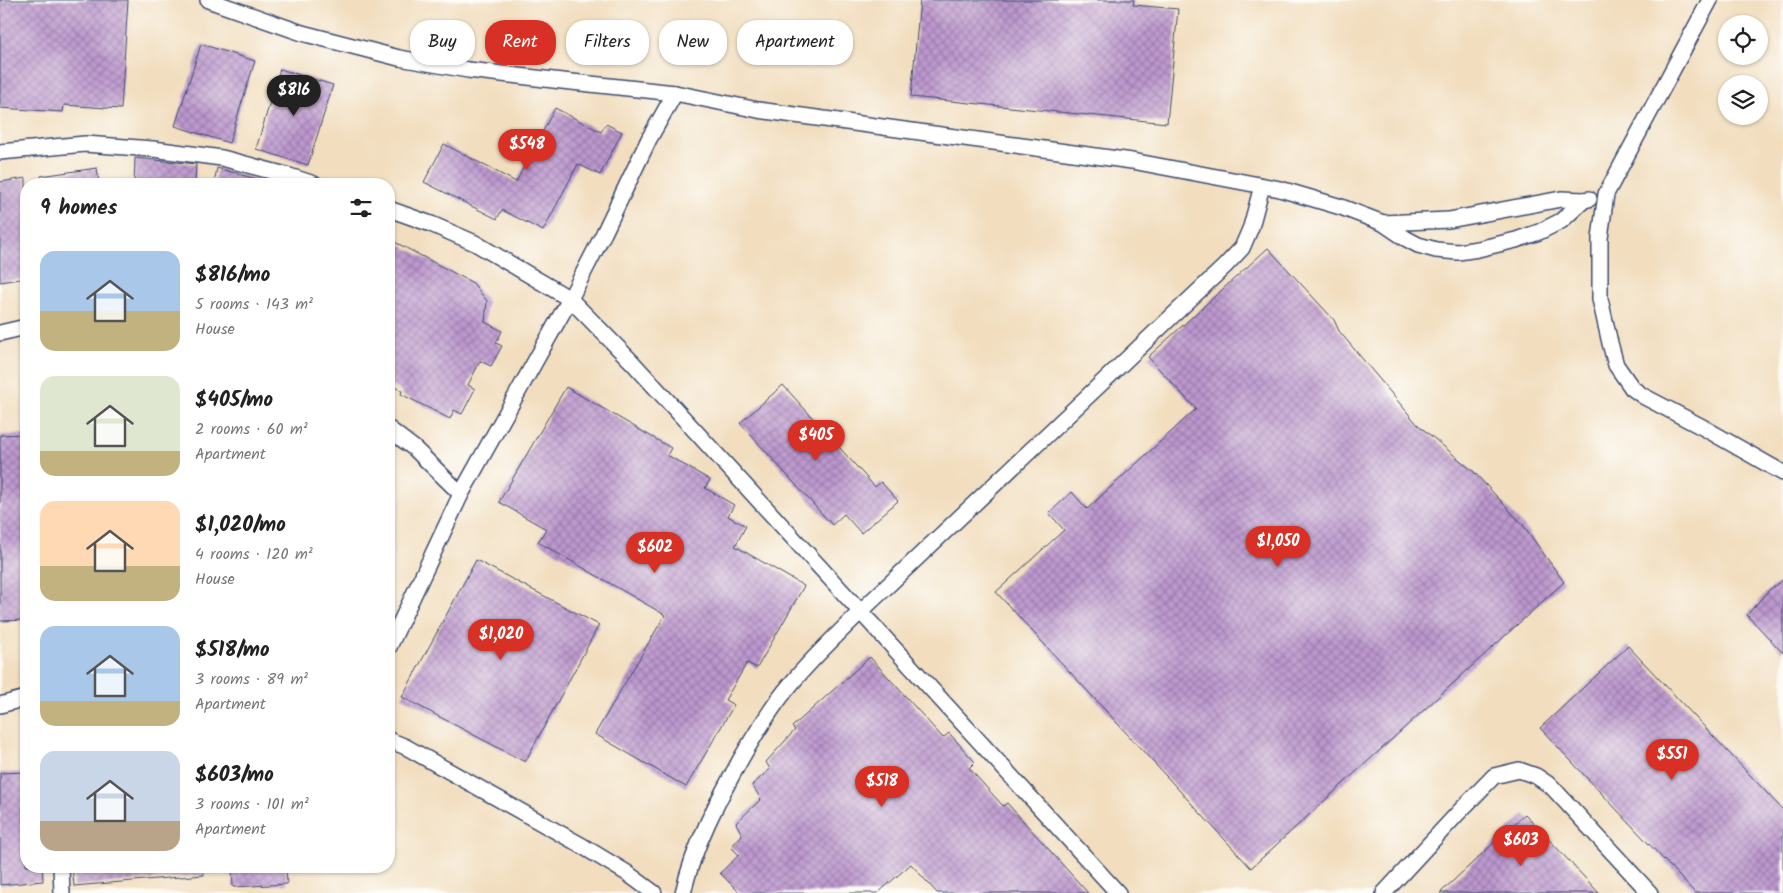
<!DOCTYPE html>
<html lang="en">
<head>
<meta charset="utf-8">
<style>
	body { margin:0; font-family:Kalam,sans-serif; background:#f6f6f6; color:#222; height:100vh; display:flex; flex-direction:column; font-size:19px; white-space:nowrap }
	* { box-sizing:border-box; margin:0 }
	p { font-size:16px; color:#767676 }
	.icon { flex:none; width:28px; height:28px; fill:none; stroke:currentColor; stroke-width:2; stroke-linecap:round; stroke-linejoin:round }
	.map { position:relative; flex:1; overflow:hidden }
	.sheet { position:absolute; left:20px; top:178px; width:375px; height:695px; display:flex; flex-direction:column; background:#fff; border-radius:20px; box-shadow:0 1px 4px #0004 }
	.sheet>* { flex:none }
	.banner { position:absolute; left:410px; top:20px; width:475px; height:45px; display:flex; gap:10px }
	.controls { position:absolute; left:1718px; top:15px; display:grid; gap:10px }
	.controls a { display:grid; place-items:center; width:50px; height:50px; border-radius:50%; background:#fff; box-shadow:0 1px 4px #0004; font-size:25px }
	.price { position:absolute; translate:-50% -42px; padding:0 11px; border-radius:18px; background:#d93025; color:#fff; font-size:16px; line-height:32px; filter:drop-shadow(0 1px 2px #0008) }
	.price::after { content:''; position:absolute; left:50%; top:30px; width:15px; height:11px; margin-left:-8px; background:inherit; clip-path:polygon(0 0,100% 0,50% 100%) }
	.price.current { background:#222; color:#fff }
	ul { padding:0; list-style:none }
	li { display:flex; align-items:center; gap:15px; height:125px; padding:0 20px }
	li span { display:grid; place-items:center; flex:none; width:140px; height:100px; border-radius:15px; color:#555 }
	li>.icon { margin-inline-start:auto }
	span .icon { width:60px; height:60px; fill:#fffc; stroke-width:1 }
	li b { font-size:21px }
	h2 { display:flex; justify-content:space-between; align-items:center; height:60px; padding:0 20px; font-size:21px }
	.tag { padding:0 18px; border-radius:20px; background:#fff; box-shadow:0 1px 4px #0004; font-size:18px; line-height:45px }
	.tag.current { background:#d93025; color:#fff }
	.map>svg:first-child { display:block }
	.building { fill:url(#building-cross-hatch) }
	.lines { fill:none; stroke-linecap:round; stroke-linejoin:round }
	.minor-casing { stroke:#3b496d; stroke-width:18 }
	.minor { stroke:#fff; stroke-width:15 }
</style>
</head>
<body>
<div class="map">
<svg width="1783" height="893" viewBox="0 0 1783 893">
	<defs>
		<pattern id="building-cross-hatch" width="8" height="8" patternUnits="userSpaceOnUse" patternTransform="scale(1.25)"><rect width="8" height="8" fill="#bd98ce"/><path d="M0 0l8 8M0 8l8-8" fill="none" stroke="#997caa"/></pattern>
	</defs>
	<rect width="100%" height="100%" fill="#fdfcf7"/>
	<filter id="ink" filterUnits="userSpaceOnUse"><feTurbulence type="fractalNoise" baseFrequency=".02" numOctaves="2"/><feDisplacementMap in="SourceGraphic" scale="10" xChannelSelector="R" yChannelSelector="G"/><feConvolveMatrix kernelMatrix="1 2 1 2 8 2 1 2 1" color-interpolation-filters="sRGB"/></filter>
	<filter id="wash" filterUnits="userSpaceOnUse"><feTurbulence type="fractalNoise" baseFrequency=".0096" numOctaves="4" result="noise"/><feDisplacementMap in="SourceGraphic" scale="20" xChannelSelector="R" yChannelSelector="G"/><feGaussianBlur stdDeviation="1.12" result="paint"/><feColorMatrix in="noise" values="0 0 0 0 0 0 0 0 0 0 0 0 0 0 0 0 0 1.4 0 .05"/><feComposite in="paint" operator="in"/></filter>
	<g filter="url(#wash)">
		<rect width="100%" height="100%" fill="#f2debf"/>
		<g id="blocks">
			<g class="building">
				<polygon points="0,0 128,0 121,109 64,105 63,112 0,108"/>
				<polygon points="920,0 1134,0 1133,5 1178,9 1167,123 911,97"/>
				<polygon points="201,44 255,61 229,143 175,126"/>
				<polygon points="280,69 333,85 308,165 256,149"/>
				<polygon points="555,108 601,132 606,124 622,132 600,175 578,164 543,231 502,210 497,219 424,182 444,144 516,182"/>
				<polygon points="135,158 196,164 195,184 134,184"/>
				<polygon points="97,168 99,184 41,184 41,176"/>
				<polygon points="217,168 260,180 260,184 214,184"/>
				<polygon points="26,178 26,278 0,282 0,182"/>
				<polygon points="389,239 473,283 487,301 485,322 502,331 496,343 502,346 491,366 480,361 468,385 475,389 462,414 454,410 450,419 401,394 402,391 389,384"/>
				<polygon points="1268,248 1334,320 1339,331 1417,424 1474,472 1523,525 1564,582 1251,868 996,592 1064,530 1049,513 1072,492 1087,509 1196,409 1148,357"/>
				<polygon points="783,385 875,487 881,482 898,501 861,533 844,514 832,525 740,423"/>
				<polygon points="566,387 671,448 667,455 710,480 705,488 734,505 728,516 746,526 735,546 804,586 757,668 747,663 725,700 734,705 686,787 595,734 665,615 538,542 546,529 499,502"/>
				<polygon points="26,434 26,620 0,621 0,435"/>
				<polygon points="476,560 599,625 525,762 402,697"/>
				<polygon points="1783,580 1783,653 1747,615 1769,590"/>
				<polygon points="1628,646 1783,810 1783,893 1695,893 1540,728"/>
				<polygon points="870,657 943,738 949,733 975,762 969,768 1003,806 1007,803 1088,893 937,893 911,864 878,893 740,893 720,873 739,855 731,847 742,835 736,823 761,799 752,785 770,769 766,762 795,730 792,727"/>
				<polygon points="26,772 26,866 42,866 43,881 0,885 0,773"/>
				<polygon points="1525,814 1599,893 1440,893"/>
				<polygon points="72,866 203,866 204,875 74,886"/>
				<polygon points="232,866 286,866 287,884 233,887"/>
			</g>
		</g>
	</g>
	<g filter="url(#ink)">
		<use href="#blocks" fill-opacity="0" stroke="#3b496d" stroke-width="1"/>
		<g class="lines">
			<g class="minor-casing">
				<g id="minor">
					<polyline points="208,0 302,33 399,58 468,70 562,81 675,93 758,110 1132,161 1280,189 1341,207 1383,223 1405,238 1418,245 1436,250 1458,252 1478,249 1516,240 1539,232 1561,221 1584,200"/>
					<polyline points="1710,0 1606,194 1600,238 1600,299 1610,343 1616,365 1632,388 1643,396 1704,428 1783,473"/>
					<polyline points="0,152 85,144 153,149 222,158 286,175 314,184"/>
					<polyline points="389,209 431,224 475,243 570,299 632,362 1118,893"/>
					<polyline points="1383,223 1449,220 1561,199 1584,200 1589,199"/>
					<polyline points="0,333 26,327"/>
					<polyline points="389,429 415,449 461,494"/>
					<polyline points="389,647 461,494 570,299 604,233 649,139 675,93"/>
					<polyline points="0,705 26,698"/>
					<polyline points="389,740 406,747 579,844 627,873 654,893"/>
					<polyline points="61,866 62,893"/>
					<path d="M683 893C694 845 718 800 742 757 757 731 772 706 791 684 812 658 836 636 860 612L1225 266 1242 248 1251 227 1262 186"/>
					<polyline points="1384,893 1459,812 1494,776 1519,770 1536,776 1551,786 1650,893"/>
				</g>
			</g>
			<use href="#minor" class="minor"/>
		</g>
	</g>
</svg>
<div class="controls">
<a><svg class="icon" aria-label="locate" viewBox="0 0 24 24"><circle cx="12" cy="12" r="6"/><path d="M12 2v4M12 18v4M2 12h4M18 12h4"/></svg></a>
<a><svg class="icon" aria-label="layers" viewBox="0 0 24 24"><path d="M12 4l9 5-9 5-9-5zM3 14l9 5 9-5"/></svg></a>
</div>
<b class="price current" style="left:294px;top:117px">$816</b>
<b class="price" style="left:527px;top:171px">$548</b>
<b class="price" style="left:816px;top:462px">$405</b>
<b class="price" style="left:1278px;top:568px">$1,050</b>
<b class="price" style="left:655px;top:574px">$602</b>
<b class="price" style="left:501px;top:661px">$1,020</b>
<b class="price" style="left:1672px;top:781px">$551</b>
<b class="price" style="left:882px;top:808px">$518</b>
<b class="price" style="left:1521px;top:867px">$603</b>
<div class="banner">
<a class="tag">Buy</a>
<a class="tag current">Rent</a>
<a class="tag">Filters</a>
<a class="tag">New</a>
<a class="tag">Apartment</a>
</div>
<section class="sheet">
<h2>9 homes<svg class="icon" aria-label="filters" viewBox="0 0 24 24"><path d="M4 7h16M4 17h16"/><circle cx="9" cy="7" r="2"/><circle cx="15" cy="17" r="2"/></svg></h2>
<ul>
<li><span style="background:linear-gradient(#a9c7e8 60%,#c2b280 0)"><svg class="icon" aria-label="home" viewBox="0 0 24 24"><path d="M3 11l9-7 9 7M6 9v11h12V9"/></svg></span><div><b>$816/mo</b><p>5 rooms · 143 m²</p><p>House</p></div></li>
<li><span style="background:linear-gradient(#dfe7d0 75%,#c2b280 0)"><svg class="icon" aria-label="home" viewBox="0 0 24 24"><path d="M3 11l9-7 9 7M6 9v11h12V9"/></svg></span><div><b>$405/mo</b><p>2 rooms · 60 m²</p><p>Apartment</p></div></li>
<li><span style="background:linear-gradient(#ffd9b3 65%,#c2b280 0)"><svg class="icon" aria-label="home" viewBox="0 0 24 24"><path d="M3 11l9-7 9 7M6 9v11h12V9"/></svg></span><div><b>$1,020/mo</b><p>4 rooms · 120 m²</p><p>House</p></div></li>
<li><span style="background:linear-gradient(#a9c7e8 75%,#c2b280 0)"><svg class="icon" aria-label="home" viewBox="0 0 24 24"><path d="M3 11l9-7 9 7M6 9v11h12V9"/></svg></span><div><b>$518/mo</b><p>3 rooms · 89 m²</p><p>Apartment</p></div></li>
<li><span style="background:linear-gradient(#c9d6e8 70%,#b9a48a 0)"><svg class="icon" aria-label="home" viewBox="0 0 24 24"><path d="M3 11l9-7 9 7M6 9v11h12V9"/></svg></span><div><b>$603/mo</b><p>3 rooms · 101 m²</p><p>Apartment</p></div></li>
</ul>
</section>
</div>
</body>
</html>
